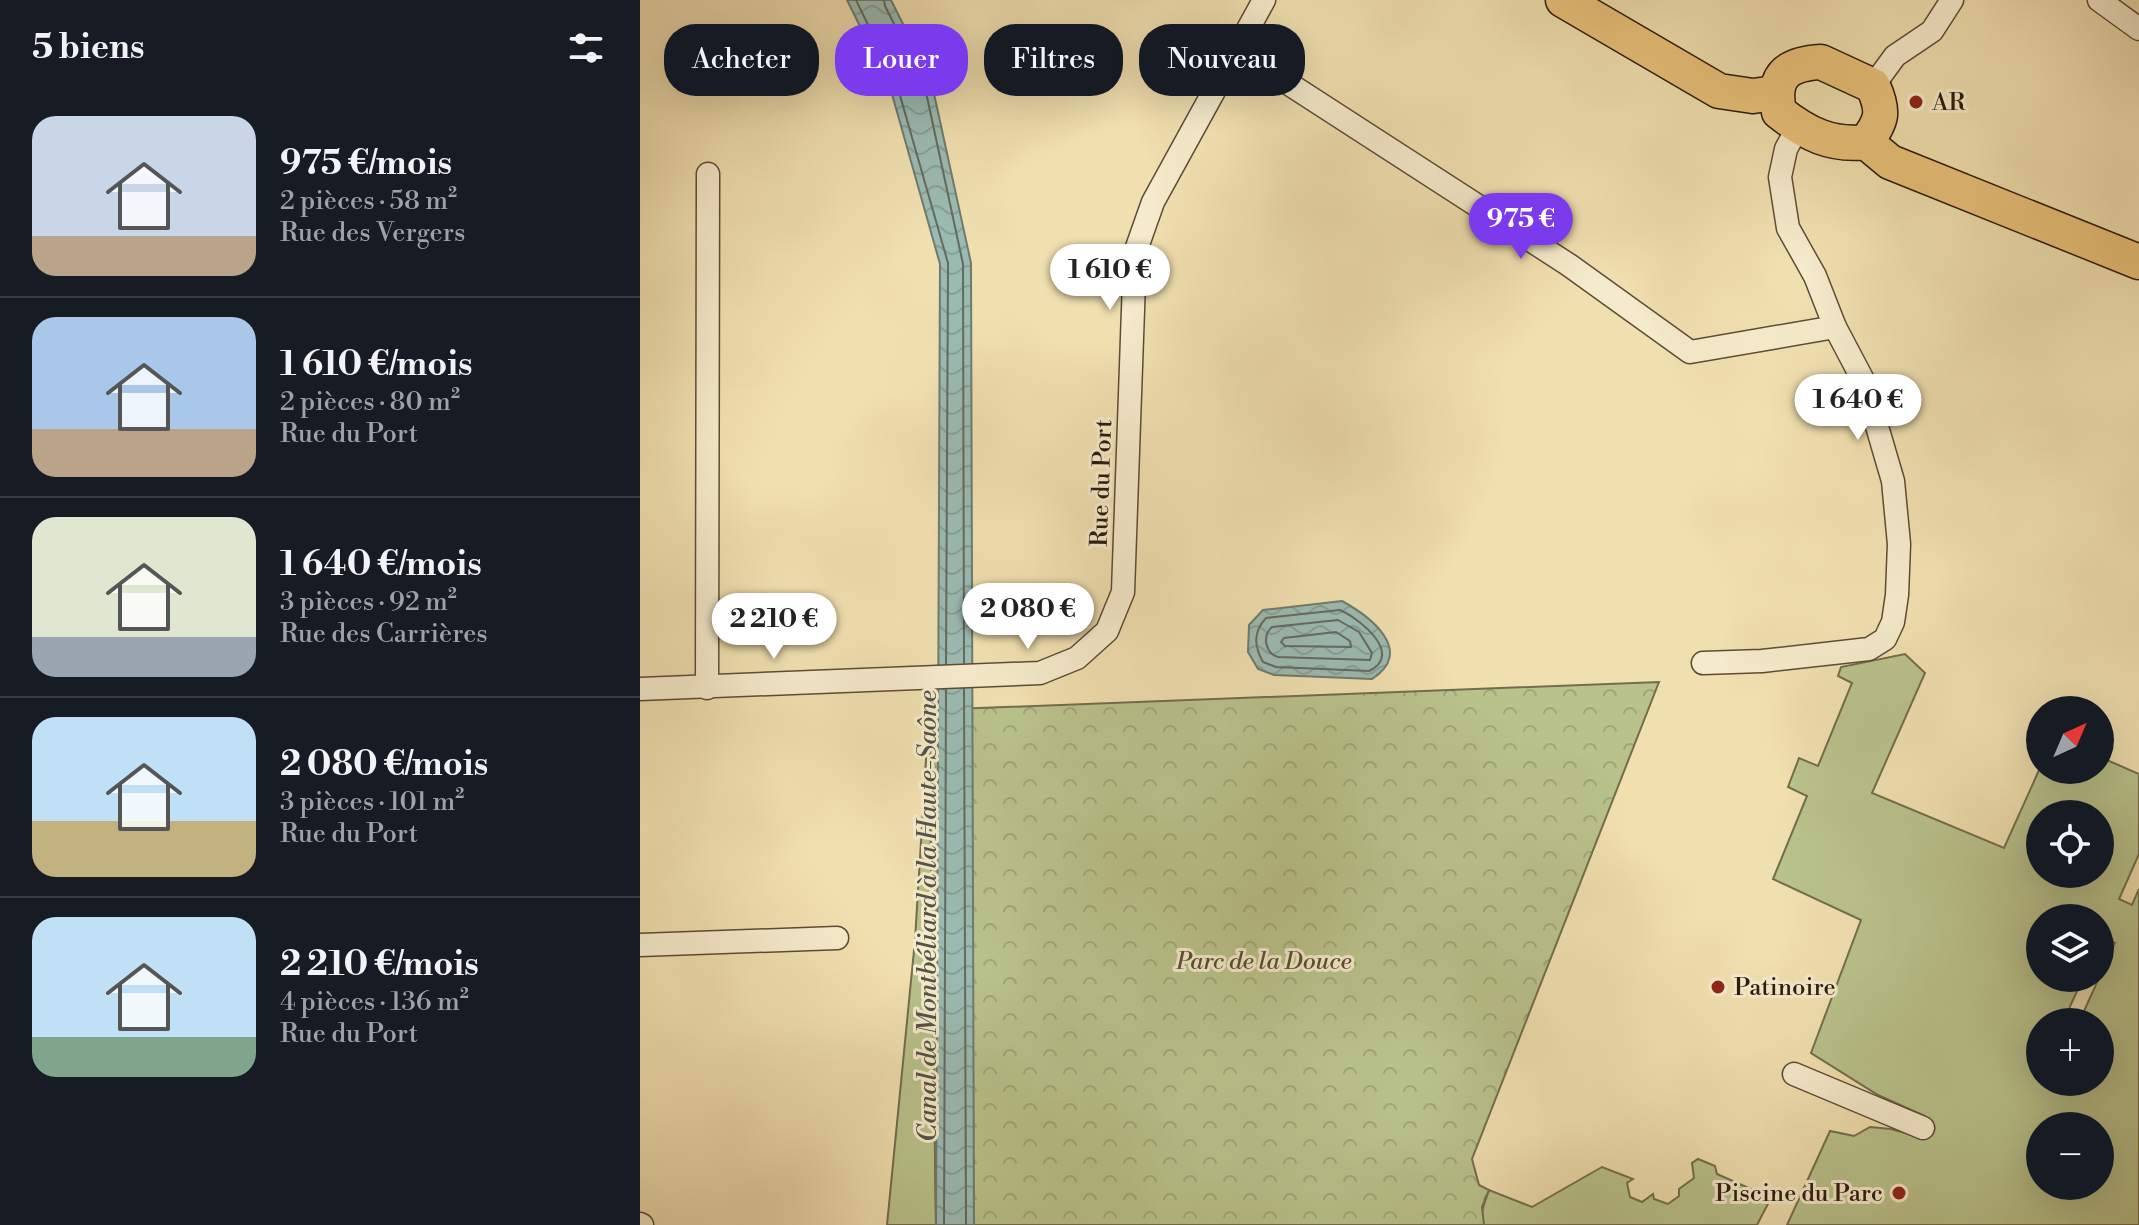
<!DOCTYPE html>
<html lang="fr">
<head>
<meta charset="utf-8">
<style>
	body { margin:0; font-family:"Libre Bodoni",serif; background:#20242c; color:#f1f3f6; height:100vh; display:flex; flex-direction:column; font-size:30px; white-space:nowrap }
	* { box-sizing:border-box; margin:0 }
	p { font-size:26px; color:#9ea1a6 }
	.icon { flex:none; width:44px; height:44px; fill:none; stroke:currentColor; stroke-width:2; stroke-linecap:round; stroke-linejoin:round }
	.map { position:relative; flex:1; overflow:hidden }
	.details { display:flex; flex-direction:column; background:#171b24; width:640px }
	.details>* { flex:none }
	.top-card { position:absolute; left:24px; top:24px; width:760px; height:72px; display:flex; gap:16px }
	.needle { width:52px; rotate:44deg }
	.buttons { position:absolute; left:1386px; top:696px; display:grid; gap:16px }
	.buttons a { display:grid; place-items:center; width:88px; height:88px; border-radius:50%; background:#171b24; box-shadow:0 8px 32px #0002; font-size:40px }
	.price { position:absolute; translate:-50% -68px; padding:0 18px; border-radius:28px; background:#fff; color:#222; font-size:26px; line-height:52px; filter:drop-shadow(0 2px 4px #0008) }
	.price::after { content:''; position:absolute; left:50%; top:48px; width:24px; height:18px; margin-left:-12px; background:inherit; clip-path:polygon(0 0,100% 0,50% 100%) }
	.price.selected { background:#7c3aed; color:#fff }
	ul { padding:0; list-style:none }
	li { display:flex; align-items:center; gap:24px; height:200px; padding:0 32px }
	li+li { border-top:2px solid #363941 }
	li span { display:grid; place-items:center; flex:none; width:224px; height:160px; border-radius:24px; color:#555 }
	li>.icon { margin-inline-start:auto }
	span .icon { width:96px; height:96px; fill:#fffc; stroke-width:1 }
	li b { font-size:34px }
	h2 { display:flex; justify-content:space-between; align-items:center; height:96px; padding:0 32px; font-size:34px }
	.pill { padding:0 28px; border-radius:32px; background:#171b24; box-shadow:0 8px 32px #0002; font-size:28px; line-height:72px }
	.pill.selected { background:#7c3aed; color:#fff }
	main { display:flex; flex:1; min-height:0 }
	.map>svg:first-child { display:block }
	.grass { fill:#b9c28b; stroke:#726e4c; stroke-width:2; fill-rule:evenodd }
	.park { fill:url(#park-crowns); stroke:#726e4c; stroke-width:2 }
	.water { fill:url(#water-waves); stroke:#6e7b70; stroke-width:2 }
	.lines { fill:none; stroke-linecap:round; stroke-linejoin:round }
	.shore { stroke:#626b60; stroke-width:2 }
	.street-casing { stroke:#5c4c36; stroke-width:25 }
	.primary-casing { stroke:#2a1b0d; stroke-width:37 }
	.street { stroke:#f5eacb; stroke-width:22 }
	.primary { stroke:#e8c078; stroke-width:34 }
	.poi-dot { fill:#8f2418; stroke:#f5eacb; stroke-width:3 }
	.labels { text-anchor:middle; stroke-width:6; stroke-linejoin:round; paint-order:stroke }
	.poi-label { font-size:24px; fill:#2a1b0d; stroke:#f5eacb; text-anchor:start }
	.street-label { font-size:24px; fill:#2a1b0d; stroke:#f5eacb }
	.park-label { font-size:24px; font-style:italic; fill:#554d33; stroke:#f5eacb }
	.water-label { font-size:26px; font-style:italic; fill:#525347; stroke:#f5eacb }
</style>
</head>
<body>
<main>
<section class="details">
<h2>5 biens<svg class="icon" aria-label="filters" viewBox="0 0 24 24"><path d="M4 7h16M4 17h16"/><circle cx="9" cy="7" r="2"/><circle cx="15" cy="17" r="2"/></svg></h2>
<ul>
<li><span style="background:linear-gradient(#c9d6e8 75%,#b9a48a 0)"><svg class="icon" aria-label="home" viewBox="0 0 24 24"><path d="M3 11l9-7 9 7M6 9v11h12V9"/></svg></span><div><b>975 €/mois</b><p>2 pièces · 58 m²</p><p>Rue des Vergers</p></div></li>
<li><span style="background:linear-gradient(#a9c7e8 70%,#b9a48a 0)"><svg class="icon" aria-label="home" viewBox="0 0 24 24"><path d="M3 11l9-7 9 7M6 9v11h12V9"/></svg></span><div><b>1 610 €/mois</b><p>2 pièces · 80 m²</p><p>Rue du Port</p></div></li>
<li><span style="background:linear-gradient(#dfe7d0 75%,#9aa5b1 0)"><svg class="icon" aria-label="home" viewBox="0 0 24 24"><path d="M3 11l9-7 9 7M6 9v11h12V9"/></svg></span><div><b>1 640 €/mois</b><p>3 pièces · 92 m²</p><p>Rue des Carrières</p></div></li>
<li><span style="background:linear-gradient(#bfe0f5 65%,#c2b280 0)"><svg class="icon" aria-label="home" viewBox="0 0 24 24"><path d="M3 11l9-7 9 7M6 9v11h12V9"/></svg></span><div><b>2 080 €/mois</b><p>3 pièces · 101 m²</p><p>Rue du Port</p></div></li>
<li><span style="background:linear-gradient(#bfe0f5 75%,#7fa58c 0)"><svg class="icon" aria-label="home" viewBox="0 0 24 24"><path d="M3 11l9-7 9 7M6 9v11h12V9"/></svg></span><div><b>2 210 €/mois</b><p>4 pièces · 136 m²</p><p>Rue du Port</p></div></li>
</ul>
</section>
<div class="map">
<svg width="1499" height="1225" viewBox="0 0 1499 1225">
	<defs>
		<pattern id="park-crowns" width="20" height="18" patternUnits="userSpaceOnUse" patternTransform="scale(2)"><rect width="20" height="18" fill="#b9c28b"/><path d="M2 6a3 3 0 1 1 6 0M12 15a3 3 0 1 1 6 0" fill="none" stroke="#9fa677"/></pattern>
		<pattern id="water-waves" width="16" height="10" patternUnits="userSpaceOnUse" patternTransform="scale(2)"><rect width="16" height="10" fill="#9bbbb2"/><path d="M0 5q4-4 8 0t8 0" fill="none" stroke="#86a098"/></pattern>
	</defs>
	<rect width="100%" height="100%" fill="#f0dfaf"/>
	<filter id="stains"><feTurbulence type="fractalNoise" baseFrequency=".0025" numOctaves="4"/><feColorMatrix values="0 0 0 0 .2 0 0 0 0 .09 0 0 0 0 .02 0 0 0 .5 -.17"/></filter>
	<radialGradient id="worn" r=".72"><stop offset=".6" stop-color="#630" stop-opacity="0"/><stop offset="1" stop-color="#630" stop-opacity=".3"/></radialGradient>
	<g class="grass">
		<path d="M1265 654 1285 673 1232 793 1364 848 1400 768V770H1460V757L1499 774V854L1479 899 1492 905 1499 889V1225H1147L1190 1131 1214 1136 1230 1127 1251 1129 1280 1137 1285 1116 1238 1095 1171 1053 1221 920 1133 879 1167 796 1148 787 1159 758 1178 766 1212 683 1198 676 1201 667ZM1400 814H1460V874H1400ZM1400 918H1460V941L1462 937 1475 943 1439 1022H1460V1082H1400V1022H1423L1443 978H1400ZM1400 1126H1460V1186H1400Z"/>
		<polygon points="289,710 296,1225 247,1225 275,940"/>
		<path d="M1058 1159 1075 1166 1077 1174 1131 1198 1117 1225H844C839 1213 845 1202 849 1190L892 1207 962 1167 993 1179 987 1183 990 1197 1002 1202 1013 1194 1014 1199 1028 1204 1039 1196V1189L1054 1178 1052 1163Z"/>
	</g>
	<polygon class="park" points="1019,682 832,1159 839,1185 849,1190 842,1207 844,1225 296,1225 289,710"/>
	<g class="water">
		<polygon points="207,0 251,0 291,80 331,263 334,1225 296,1225 300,264 250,87"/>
		<path d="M702 601C731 617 775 651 732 679L634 675 618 669 608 652 609 625 623 610Z"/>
	</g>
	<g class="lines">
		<g class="shore">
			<polyline points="216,0 257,85 308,263 306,664"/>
			<polyline points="244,0 245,6 284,83 323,264 324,663"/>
			<path d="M700 610C720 619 764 654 729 671L636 667 623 662C614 646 613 632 626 618Z"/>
			<path d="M698 620 719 632 732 653 730 660 638 657C625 653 622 636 632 627Z"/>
			<polygon points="696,632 710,641 711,647 645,646 641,642 644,638"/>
			<polyline points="324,689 326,1225"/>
			<polyline points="304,1225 306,690"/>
		</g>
		<g class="street-casing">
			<g id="street">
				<polyline points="1459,0 1499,29"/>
				<polyline points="595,49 929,265 1050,352 1195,327"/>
				<polyline points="1233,86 1255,56 1292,31 1312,0"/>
				<polyline points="1063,663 1122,661 1229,649 1245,639 1253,622 1257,595 1259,544 1253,481 1224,382 1195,327 1175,276 1148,228 1140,177 1146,149 1158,127"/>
				<polyline points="67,688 68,174"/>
				<polyline points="0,689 400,673 437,658 467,631 483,592 495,253 513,202 624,0"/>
				<polyline points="0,945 197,938"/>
				<polyline points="1154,1074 1283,1128"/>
				<polyline points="0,1224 2,1225"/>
			</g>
		</g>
		<g class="primary-casing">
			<g id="primary">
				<polyline points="923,0 1079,91 1113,96 1135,93"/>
				<path d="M1181 62 1233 86C1244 111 1243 120 1226 142 1191 146 1167 134 1139 112 1132 76 1146 64 1181 62Z"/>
				<polyline points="1226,142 1250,162 1499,262"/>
			</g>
		</g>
		<use href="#street" class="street"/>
		<use href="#primary" class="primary"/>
	</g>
	<g class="poi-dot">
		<circle cx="1276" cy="102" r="8"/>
		<circle cx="1078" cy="987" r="8"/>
		<circle cx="1259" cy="1193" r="8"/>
	</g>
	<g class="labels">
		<g class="poi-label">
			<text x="1292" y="110">AR</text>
			<text x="1094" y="995">Patinoire</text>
			<text x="1243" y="1201" text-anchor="end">Piscine du Parc</text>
		</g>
		<g class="street-label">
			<text transform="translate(461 483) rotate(-88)" y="8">Rue du Port</text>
		</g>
		<g class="park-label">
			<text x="624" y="969">Parc de la Douce</text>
		</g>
		<g class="water-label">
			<text transform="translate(287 916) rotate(-90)" y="9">Canal de Montbéliard à la Haute-Saône</text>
		</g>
	</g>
	<rect width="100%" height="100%" filter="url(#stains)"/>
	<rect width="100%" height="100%" fill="url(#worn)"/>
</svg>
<div class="buttons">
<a><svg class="needle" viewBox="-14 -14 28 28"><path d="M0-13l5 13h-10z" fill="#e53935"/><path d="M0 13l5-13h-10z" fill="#9ea1a6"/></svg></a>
<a><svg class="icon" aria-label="locate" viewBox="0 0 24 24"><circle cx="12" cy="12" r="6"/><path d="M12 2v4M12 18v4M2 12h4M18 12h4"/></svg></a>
<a><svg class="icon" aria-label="layers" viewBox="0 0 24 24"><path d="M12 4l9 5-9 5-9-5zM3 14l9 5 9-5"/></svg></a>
<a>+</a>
<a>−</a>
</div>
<b class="price selected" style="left:881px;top:261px">975 €</b>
<b class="price" style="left:470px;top:312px">1 610 €</b>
<b class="price" style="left:1218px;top:442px">1 640 €</b>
<b class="price" style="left:388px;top:651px">2 080 €</b>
<b class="price" style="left:134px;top:661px">2 210 €</b>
<div class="top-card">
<a class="pill">Acheter</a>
<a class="pill selected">Louer</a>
<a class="pill">Filtres</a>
<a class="pill">Nouveau</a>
</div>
</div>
</main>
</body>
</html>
